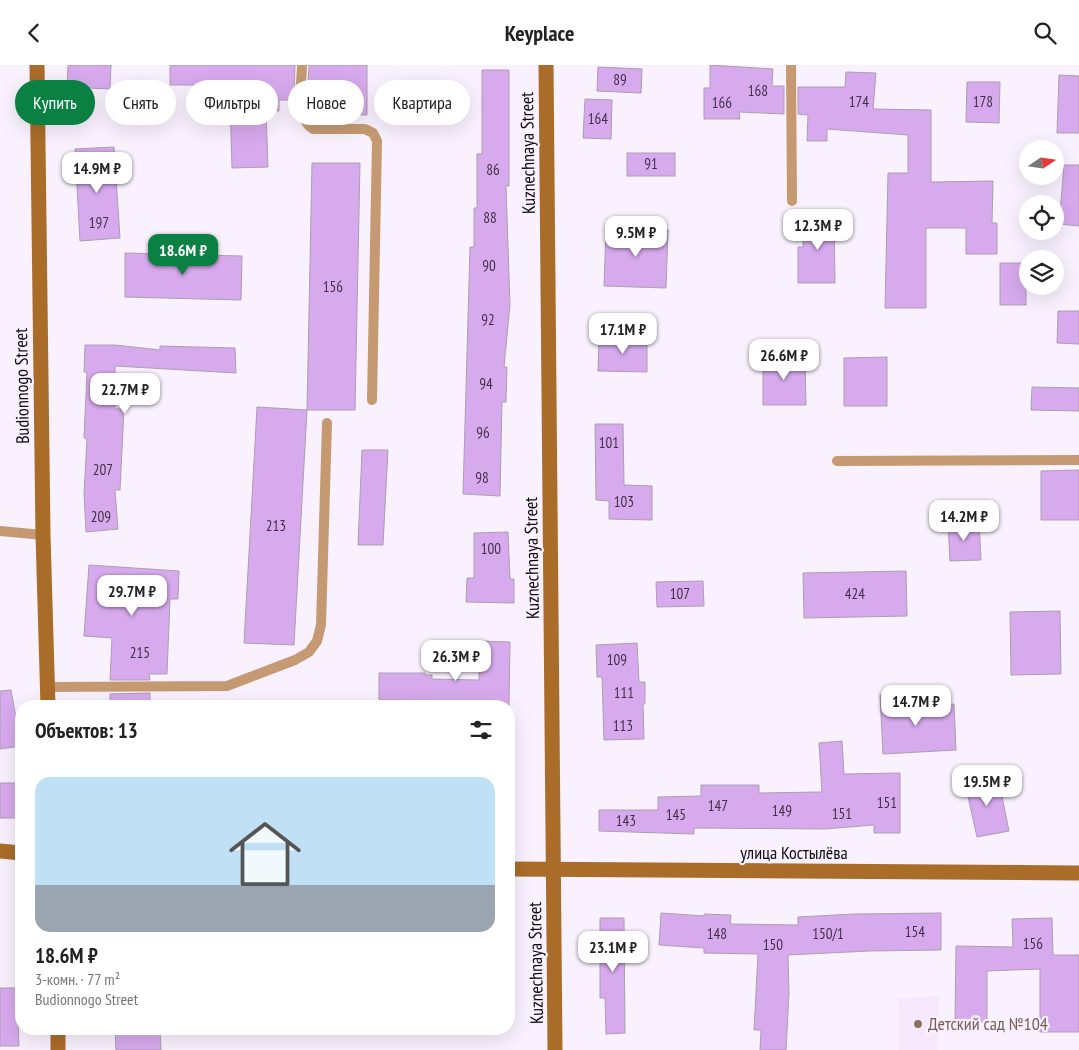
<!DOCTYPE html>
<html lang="ru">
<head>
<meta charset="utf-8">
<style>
	body { margin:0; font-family:"PT Sans Narrow",sans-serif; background:#f2f2f2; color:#222; height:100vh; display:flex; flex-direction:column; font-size:19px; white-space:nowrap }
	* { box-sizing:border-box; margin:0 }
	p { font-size:16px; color:#767676 }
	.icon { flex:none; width:28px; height:28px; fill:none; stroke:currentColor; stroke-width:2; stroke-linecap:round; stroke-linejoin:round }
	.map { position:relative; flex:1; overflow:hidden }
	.panel { position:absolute; left:15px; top:635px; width:500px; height:335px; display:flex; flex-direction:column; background:#fff; border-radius:20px; box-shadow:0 5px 20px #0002 }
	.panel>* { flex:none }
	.guide { position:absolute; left:15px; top:15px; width:500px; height:45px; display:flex; gap:10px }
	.needle { width:32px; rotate:77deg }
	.tools { position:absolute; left:1019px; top:75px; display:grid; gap:10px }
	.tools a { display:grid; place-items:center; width:45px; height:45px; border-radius:50%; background:#fff; box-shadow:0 5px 20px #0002; font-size:25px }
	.price { position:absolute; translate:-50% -42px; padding:0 11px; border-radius:10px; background:#fff; color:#222; font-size:16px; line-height:32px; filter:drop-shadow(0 1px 2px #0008) }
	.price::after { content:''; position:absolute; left:50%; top:30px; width:15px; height:11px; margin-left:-8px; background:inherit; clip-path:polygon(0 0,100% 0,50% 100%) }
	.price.current { background:#0b8043; color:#fff }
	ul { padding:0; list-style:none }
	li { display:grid; align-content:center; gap:10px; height:265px; padding:0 20px }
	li+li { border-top:1px solid #e0e0e0 }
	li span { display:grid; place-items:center; height:155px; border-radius:15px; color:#555 }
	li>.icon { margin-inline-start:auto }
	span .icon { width:90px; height:90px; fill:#fffc; stroke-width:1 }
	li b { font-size:21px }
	h2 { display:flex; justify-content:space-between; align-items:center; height:60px; padding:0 20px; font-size:21px }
	.chip { padding:0 18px; border-radius:22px; background:#fff; box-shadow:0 5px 20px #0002; font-size:18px; line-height:45px }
	.chip.current { background:#0b8043; color:#fff }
	header { display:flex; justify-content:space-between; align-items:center; height:65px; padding:0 20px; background:#fff; font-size:22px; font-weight:700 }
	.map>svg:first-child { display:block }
	.built { fill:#f6e7fd }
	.building { fill:#d7a9ed; stroke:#ab9eb2 }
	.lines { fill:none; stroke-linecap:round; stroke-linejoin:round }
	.lane { stroke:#c59a72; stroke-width:10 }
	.secondary { stroke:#aa6c29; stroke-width:15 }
	.education-dot { fill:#8d6e63; stroke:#faf1fe; stroke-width:2 }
	.labels { text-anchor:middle; stroke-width:4.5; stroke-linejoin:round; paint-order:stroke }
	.number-label { font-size:15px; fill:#403147 }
	.street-label { font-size:18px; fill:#0e0910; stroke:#faf1fe }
	.education-label { font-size:18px; fill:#785e54; stroke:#faf1fe; text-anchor:start }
</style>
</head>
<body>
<header><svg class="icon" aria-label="back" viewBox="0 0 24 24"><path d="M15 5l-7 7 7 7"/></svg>Keyplace<svg class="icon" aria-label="search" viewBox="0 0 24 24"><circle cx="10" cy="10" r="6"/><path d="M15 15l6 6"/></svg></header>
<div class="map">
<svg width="1079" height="985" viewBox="0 0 1079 985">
	<rect width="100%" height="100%" fill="#faf1fe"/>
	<polygon class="built" points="939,931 937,985 898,985 898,934"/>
	<g class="building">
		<polygon points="68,0 111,0 110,24 67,22"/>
		<polygon points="170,0 295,0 294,35 279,35 279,46 266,46 268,102 232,103 230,37 215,37 215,20 170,20"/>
		<polygon points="309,0 367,0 367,50 323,49 323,34 307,34"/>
		<polygon points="710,0 773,4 772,21 784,21 784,49 739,47 740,54 704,54 704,23 710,23"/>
		<polygon points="598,2 642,4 641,28 597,26"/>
		<polygon points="482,5 509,5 509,121 506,121 510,240 504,302 507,302 506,337 502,337 500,431 463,429 470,182 474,182 474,143 477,143 477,89 482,89"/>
		<polygon points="846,7 876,8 873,44 931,45 931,117 993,116 992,158 997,158 997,189 966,189 966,163 926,163 926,243 885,243 888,108 908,108 908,70 827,64 827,76 807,76 808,50 798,49 798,22 845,22"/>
		<polygon points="1059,10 1079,11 1079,68 1057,68"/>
		<polygon points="967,17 1000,17 999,58 966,57"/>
		<polygon points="585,34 612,35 611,74 583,73"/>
		<polygon points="114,82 120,173 80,176 75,84"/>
		<rect x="627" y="88" width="48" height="23"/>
		<polygon points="312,98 360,98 355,345 307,345"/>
		<polygon points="1064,100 1079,100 1079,161 1059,159"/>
		<polygon points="808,150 834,150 835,218 798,218 798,182 803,182 803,158 807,158"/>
		<polygon points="606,164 668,165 666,223 604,221"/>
		<polygon points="125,188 242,191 241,235 125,232"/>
		<rect x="1000" y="198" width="26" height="42"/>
		<polygon points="1058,246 1079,246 1079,279 1057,278"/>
		<polygon points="599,273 647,274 647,307 598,306"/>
		<polygon points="85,280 115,280 160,285 160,281 235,283 236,308 115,301 115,344 124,344 120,425 115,425 118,464 86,467 84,429 87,374 84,373 87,307 84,307"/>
		<polygon points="805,292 806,340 763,340 763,293"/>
		<polygon points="887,292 887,341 844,341 844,293"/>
		<polygon points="1032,322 1079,323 1079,346 1031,345"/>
		<polygon points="257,342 307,345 294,580 244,578"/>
		<polygon points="595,359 623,359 624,420 652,421 652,455 609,454 609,436 596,435"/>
		<polygon points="362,385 388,385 383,480 358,480"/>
		<polygon points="1079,405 1079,455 1041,455 1041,406"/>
		<polygon points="979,457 981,495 950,496 948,458"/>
		<polygon points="508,467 510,514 514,514 514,538 466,537 467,513 474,513 474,468"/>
		<polygon points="89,500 179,506 178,534 170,534 167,609 149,609 150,615 110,615 112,573 84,571"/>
		<polygon points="906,506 907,551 804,553 803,508"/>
		<polygon points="703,516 704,541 657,542 656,517"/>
		<polygon points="1060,546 1061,609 1011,610 1010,547"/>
		<polygon points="479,576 510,577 509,641 481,641 481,636 379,635 379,608 425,608 425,610 432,610 432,614 479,615"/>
		<polygon points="637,578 639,617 645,617 645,639 643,639 644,674 604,675 602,612 597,612 596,580"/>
		<polygon points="11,625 21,681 0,684 0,626"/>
		<polygon points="150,628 150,641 110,641 110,629"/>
		<polygon points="899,629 900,642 954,639 956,685 883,689 880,630"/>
		<polygon points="842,676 844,709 900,708 900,768 874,768 874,760 825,764 694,763 694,769 599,766 599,745 658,745 658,732 701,731 701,720 759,720 759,728 822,727 819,678"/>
		<polygon points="998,711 1009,766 977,772 965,718"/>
		<rect x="0" y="718" width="21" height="35"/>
		<polygon points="661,848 704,851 704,849 731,850 730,859 798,860 798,852 854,849 941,848 941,885 869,886 788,890 789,928 786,985 760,985 761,965 754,965 758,889 704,888 704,883 659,880"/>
		<polygon points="600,853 624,853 625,968 606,969 605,933 600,933"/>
		<polygon points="1052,853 1053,890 1079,890 1079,967 1040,967 1040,904 987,906 987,957 955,957 956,881 1013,882 1012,854"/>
		<polygon points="0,923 17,923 19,981 0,981"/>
		<polygon points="115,964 160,964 161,985 116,985"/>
	</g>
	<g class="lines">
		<g class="lane">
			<path d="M302 0C302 19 294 52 313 64H365L373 68 377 76 372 335"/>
			<polyline points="791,0 792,136"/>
			<polyline points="837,396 1079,395"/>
			<polyline points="0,466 43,470"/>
			<polyline points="48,622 227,621 295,595 309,587 317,576 321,560 327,358"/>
		</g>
		<g class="secondary">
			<polyline points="37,0 43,470 48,641"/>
			<polyline points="546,0 555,985"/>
			<polyline points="0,786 21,788"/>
			<polyline points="509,804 1079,808"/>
			<polyline points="58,964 58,985"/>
		</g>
	</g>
	<circle class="education-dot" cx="918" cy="959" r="5"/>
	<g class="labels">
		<g class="number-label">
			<text x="620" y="20">89</text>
			<text x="758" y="31">168</text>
			<text x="859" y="42">174</text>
			<text x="983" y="42">178</text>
			<text x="722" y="43">166</text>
			<text x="598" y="59">164</text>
			<text x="651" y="104">91</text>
			<text x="493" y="110">86</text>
			<text x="490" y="158">88</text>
			<text x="99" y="163">197</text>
			<text x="489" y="206">90</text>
			<text x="333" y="227">156</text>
			<text x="488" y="260">92</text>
			<text x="486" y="324">94</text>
			<text x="483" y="373">96</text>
			<text x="609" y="383">101</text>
			<text x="103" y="410">207</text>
			<text x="482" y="418">98</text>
			<text x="624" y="442">103</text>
			<text x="101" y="457">209</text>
			<text x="276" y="466">213</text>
			<text x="491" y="489">100</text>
			<text x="680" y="534">107</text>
			<text x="855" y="534">424</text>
			<text x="140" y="593">215</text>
			<text x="617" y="600">109</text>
			<text x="624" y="633">111</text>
			<text x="623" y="666">113</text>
			<text x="887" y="743">151</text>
			<text x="718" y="746">147</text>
			<text x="782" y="751">149</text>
			<text x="842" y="754">151</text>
			<text x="676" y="755">145</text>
			<text x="626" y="761">143</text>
			<text x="915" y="872">154</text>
			<text x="717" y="874">148</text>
			<text x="828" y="874">150/1</text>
			<text x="1033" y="884">156</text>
			<text x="773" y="885">150</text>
		</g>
		<g class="street-label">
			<text transform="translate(528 88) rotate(-91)" y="6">Kuznechnaya Street</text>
			<text transform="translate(22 321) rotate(-91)" y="6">Budionnogo Street</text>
			<text transform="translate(532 493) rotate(-91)" y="6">Kuznechnaya Street</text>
			<text x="794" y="794">улица Костылёва</text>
			<text transform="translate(536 898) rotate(-91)" y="6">Kuznechnaya Street</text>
		</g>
		<g class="education-label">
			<text x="928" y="965">Детский сад №104</text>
		</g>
	</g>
</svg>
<div class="tools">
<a><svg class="needle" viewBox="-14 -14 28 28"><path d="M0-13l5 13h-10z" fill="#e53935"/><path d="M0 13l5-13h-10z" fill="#767676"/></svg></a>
<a><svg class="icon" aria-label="locate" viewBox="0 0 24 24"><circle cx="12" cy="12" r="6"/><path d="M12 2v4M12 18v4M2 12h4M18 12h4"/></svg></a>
<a><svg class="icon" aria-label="layers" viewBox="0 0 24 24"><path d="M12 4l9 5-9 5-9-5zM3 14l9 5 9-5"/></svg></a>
</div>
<b class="price" style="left:97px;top:129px">14.9M ₽</b>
<b class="price" style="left:818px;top:186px">12.3M ₽</b>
<b class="price" style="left:636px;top:193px">9.5M ₽</b>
<b class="price current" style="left:183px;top:211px">18.6M ₽</b>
<b class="price" style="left:623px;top:290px">17.1M ₽</b>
<b class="price" style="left:784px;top:316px">26.6M ₽</b>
<b class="price" style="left:125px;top:350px">22.7M ₽</b>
<b class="price" style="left:964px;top:477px">14.2M ₽</b>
<b class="price" style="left:132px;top:552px">29.7M ₽</b>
<b class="price" style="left:456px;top:617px">26.3M ₽</b>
<b class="price" style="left:916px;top:662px">14.7M ₽</b>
<b class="price" style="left:987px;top:742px">19.5M ₽</b>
<b class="price" style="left:613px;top:908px">23.1M ₽</b>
<div class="guide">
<a class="chip current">Купить</a>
<a class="chip">Снять</a>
<a class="chip">Фильтры</a>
<a class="chip">Новое</a>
<a class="chip">Квартира</a>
</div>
<section class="panel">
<h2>Объектов: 13<svg class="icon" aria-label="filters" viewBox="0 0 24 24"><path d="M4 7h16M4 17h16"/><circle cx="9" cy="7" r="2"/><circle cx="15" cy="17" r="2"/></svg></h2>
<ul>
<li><span style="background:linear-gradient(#bfe0f5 70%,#9aa5b1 0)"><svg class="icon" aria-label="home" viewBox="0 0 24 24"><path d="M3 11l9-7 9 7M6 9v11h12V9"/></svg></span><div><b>18.6M ₽</b><p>3-комн. · 77 m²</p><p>Budionnogo Street</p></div></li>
</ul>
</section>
</div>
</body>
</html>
